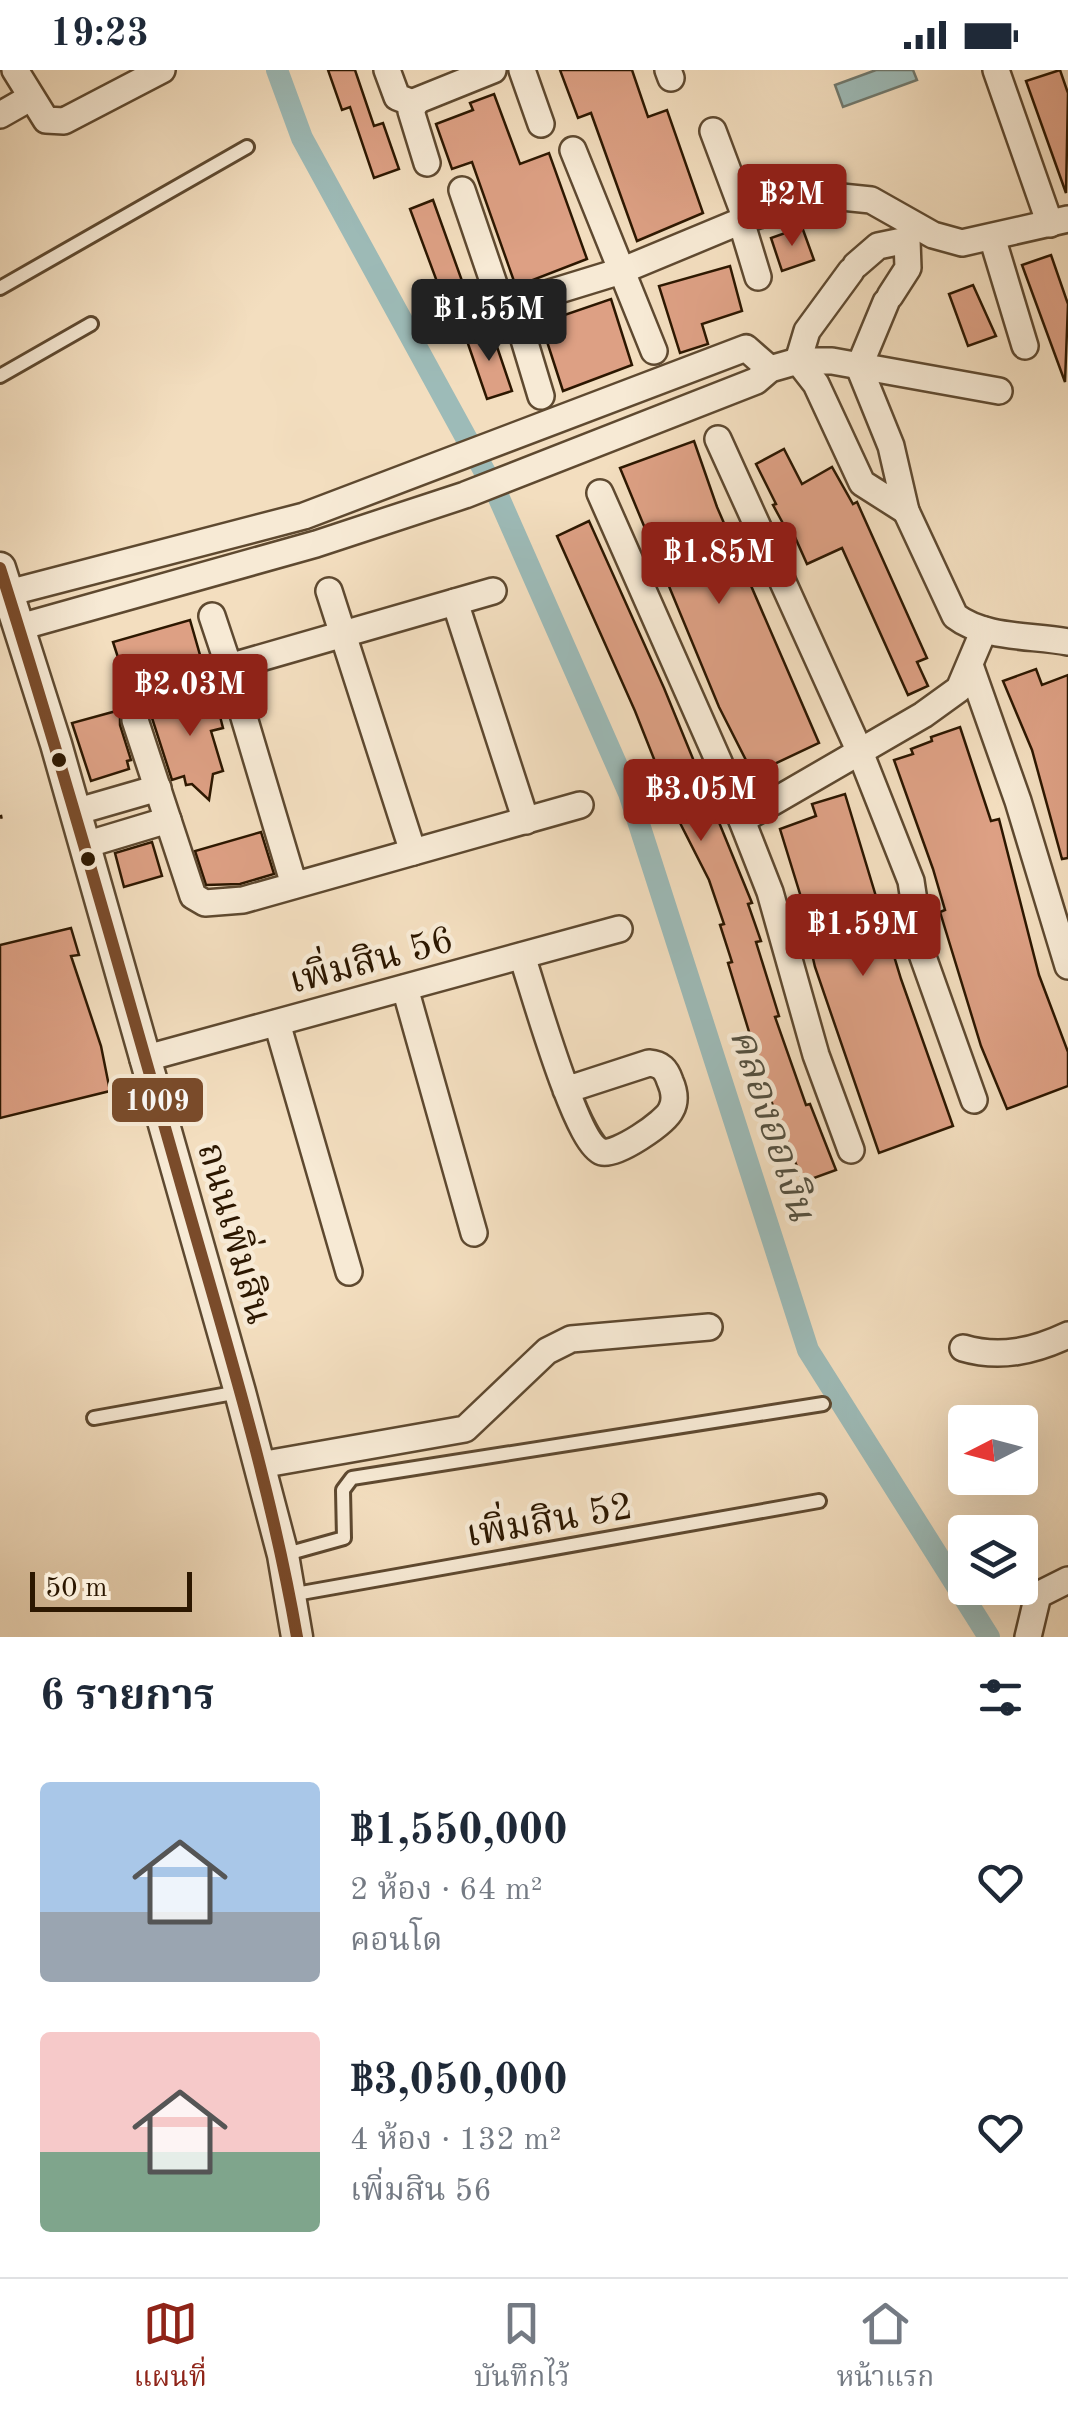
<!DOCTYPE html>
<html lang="th">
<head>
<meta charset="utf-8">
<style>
	body { margin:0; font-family:"Old Standard TT","Noto Serif Thai",serif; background:#f6f6f7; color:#1f2937; height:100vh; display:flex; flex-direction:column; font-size:38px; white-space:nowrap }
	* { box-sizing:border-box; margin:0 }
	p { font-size:32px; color:#747a83 }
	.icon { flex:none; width:55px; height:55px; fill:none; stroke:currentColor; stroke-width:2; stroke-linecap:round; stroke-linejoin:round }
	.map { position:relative; height:1567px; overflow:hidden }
	.details { display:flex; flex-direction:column; background:#fff; flex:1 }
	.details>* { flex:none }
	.needle { width:65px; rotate:264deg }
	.tools { position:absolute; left:948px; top:1335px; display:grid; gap:20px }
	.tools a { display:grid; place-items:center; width:90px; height:90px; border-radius:10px; background:#fff; box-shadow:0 10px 40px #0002; font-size:50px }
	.scale { position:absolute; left:30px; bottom:25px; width:162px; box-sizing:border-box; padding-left:10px; border:5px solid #2c1700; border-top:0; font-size:28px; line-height:35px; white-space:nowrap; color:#2c1700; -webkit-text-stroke:8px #f7ead5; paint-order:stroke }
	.price { position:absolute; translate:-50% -85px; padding:0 22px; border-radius:10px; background:#8f2418; color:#fff; font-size:32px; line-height:65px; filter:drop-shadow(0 2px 5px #0008) }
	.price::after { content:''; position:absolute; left:50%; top:60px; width:30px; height:22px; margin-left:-15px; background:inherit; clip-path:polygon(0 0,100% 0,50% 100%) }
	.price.current { background:#222; color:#fff }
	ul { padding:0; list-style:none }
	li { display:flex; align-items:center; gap:30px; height:250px; padding:0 40px }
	li span { display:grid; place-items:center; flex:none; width:280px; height:200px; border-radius:10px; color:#555 }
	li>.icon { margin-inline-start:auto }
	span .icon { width:120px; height:120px; fill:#fffc; stroke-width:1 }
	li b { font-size:42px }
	h2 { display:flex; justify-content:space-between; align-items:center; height:120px; padding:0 40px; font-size:42px }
	.status { display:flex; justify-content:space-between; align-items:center; height:70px; padding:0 50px; background:#fff; direction:ltr }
	.status svg { height:28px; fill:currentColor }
	.tabs { display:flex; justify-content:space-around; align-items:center; height:140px; border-top:2px solid #e0e1e3; background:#fff; font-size:28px; color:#747a83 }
	.tabs a { display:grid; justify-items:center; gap:5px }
	.tabs .current { color:#8f2418 }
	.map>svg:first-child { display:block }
	.water { fill:#9dbbb8; stroke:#70796e; stroke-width:2.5 }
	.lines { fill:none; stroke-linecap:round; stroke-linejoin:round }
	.canal { stroke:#9dbbb8; stroke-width:22 }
	.building { fill:#dda084; stroke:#2c1700; stroke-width:2.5 }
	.service-casing { stroke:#5e4930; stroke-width:18 }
	.minor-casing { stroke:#5e4930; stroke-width:30 }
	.tertiary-casing { stroke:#5e4930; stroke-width:35 }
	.path { stroke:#2c1700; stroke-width:4; stroke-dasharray:2.5 5; stroke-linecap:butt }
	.service { stroke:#f7ead5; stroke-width:12 }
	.minor { stroke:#f7ead5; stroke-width:25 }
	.tertiary { stroke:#f7ead5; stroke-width:30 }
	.bus-1-casing { stroke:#f7ead5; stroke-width:20 }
	.bus-1 { stroke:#7a4b2a; stroke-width:12 }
	.bus-dot { fill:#2c1700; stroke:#f7ead5; stroke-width:4 }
	.labels { text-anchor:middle; stroke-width:9; stroke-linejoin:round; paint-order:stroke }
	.street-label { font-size:38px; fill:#2c1700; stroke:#f7ead5 }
	.water-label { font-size:40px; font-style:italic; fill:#545040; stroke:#f7ead5 }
	.line-badge { stroke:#f7ead5; stroke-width:4 }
	.badge-label { font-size:28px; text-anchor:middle; font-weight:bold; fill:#fff }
</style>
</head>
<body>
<div class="status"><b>19:23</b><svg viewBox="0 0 49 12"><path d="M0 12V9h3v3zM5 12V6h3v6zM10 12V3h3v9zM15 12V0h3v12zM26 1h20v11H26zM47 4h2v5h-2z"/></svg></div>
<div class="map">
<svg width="1068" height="1567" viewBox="0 0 1068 1567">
	<rect width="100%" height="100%" fill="#f3debf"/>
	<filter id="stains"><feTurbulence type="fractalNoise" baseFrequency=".002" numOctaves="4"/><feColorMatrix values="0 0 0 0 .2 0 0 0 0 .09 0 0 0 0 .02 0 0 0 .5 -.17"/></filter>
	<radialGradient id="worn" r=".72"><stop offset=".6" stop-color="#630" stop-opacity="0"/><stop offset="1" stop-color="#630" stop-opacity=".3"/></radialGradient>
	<polygon class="water" points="876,0 913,0 917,10 843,37 835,15"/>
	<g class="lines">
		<polyline class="canal" points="277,0 302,68 498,426 629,723 808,1280 989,1567"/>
	</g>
	<g class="building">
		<polygon points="328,0 355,0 374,56 383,53 399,99 374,108 350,37 342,40"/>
		<polygon points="560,0 632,0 648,47 667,40 703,143 637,171 591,43 578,48"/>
		<polygon points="1060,0 1068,23 1066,123 1026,11"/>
		<polygon points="494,24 520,94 549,83 587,189 520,215 515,214 472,92 452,99 436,54 473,40 470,33"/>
		<polygon points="433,130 471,236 449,244 410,139"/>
		<polygon points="802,157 814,190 782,201 771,168"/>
		<polygon points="1051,185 1068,234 1065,312 1022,195"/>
		<polygon points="730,196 742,241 702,254 708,274 680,283 659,216"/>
		<polygon points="973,215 996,266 968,276 949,224"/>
		<polygon points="611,229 632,295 563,321 541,253"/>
		<polygon points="491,259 512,321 487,329 466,268"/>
		<polygon points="694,371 717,437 819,673 753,704 719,637 620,398"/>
		<polygon points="784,379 802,414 832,397 853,434 857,432 927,588 917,592 928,616 908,625 842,478 807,494 790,456 786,459 773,435 776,434 756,394"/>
		<polygon points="589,451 664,618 752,833 748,834 761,871 756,872 779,946 775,947 806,1035 810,1034 836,1100 803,1112 746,967 750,965 728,893 732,892 720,855 724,854 709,810 677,747 635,641 557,466"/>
		<polygon points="190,550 200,585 124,606 113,572"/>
		<polygon points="1036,599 1042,615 1068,605 1068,788 1062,789 1032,680 1003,611"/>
		<polygon points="213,619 223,658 211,661 223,701 213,704 209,730 192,714 186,715 184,706 172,710 152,648 155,637"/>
		<polygon points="120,640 120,655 131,690 127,691 129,699 91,711 72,653"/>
		<polygon points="960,657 991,751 999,749 1039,905 1068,982 1068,1016 1007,1039 981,976 940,842 945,840 933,799 894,690 913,684 911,679 932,671 931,667"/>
		<polygon points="845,724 901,909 953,1056 879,1083 815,897 805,854 809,853 780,759 816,746 812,734"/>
		<polygon points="261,762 274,804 240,814 206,815 195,781"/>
		<polygon points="152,772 162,806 124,817 115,783"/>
		<polygon points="71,858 79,885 71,886 101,976 110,1021 0,1048 0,875"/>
	</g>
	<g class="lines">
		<g class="service-casing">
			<g id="service">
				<polyline points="0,218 247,77"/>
				<polyline points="0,306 91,254"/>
				<polyline points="94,1348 239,1322"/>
				<polyline points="283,1485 344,1468 343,1420 352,1408 823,1334"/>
				<polyline points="290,1525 819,1431"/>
			</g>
		</g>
		<g class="minor-casing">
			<g id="minor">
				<polyline points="15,0 46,50 64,51 162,0"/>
				<polyline points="387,0 397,27 415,34"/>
				<polyline points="522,0 541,54"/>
				<polyline points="668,0 671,8"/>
				<polyline points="996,0 1050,154"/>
				<polyline points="0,45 30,28"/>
				<polyline points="713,61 746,149 822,125 871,130 933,165 962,173 1068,149"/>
				<polyline points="573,80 654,281"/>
				<polyline points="427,93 411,41 416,31 493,0"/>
				<polyline points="462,120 495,217 506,228 520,232 621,201 746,149"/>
				<polyline points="741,151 758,207"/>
				<polyline points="992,167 1025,276"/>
				<polyline points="856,195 878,176 907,170 908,198 890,226"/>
				<polyline points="851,201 807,261 798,291 816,314 862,413 906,441 891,376 859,297 886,232"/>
				<polyline points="520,232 519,253 541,326"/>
				<polyline points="718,369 860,682 911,811 922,884 974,1030"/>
				<polyline points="600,423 719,692 770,822 816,985 851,1080"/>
				<path d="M906 441 955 546C985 569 1032 565 1068 572"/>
				<polyline points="329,521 413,782"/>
				<polyline points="8,523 304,446 746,278 770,299"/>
				<polyline points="455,532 526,751"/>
				<polyline points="212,546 229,597 493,521"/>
				<polyline points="20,557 316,474 465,425 756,311 770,299 798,291 832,291 999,321"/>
				<polyline points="971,598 1018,731 1068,896"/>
				<polyline points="75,742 158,718"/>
				<polyline points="742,750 923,645 959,619 984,560"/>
				<polyline points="85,775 168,750"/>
				<polyline points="294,815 229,597 145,623 137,633 135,650 193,826 205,833 243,830 580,735"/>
				<path d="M522 886C533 918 576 1074 602 1082 616 1086 665 1053 671 1040 676 1031 674 1020 670 1011 666 999 661 994 649 993L566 1020"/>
				<polyline points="405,918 474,1163"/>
				<polyline points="277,953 349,1202"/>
				<polyline points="143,989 619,859"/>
				<path d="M963 1278C1000 1289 1034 1281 1068 1265"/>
				<polyline points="260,1395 465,1359 547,1281 571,1269 709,1257"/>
				<polyline points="1028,1567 1038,1525 1068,1510"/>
			</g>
		</g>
		<g class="tertiary-casing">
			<polyline id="tertiary" points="0,498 56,674 240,1322 283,1485 297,1567"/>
		</g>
		<polyline class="path" points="0,747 5,746"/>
		<use href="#service" class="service"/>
		<use href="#minor" class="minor"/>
		<use href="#tertiary" class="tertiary"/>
		<g class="bus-1-casing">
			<path id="bus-1" d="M0 498C64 700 121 903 179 1107 222 1259 270 1411 297 1567"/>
		</g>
		<use href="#bus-1" class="bus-1"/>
	</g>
	<g class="bus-dot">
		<circle cx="59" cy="690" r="9"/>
		<circle cx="88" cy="789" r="9"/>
	</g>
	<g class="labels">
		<g class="street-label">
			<text transform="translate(371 889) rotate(-15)" y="13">เพิ่มสิน 56</text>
			<text transform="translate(236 1163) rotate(74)" y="13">ถนนเพิ่มสิน</text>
			<text transform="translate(549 1449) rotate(-10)" y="13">เพิ่มสิน 52</text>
		</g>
		<g class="water-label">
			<text transform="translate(774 1054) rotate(72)" y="14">คลองออเงิน</text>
		</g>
	</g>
	<rect class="line-badge" x="110" y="1006" width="95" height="48" rx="10" fill="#7a4b2a"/>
	<g class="badge-label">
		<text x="157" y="1040">1009</text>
	</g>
	<rect width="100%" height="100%" filter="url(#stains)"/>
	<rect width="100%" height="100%" fill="url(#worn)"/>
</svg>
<div class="tools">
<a><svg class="needle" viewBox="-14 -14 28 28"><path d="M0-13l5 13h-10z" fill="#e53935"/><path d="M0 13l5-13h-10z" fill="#747a83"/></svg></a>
<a><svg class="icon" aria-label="layers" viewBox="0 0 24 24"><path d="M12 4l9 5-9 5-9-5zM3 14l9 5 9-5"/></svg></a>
</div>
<div class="scale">50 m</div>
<b class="price" style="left:792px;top:179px">฿2M</b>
<b class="price current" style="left:489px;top:294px">฿1.55M</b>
<b class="price" style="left:719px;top:537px">฿1.85M</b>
<b class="price" style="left:190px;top:669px">฿2.03M</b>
<b class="price" style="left:701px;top:774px">฿3.05M</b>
<b class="price" style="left:863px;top:909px">฿1.59M</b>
</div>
<section class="details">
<h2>6 รายการ<svg class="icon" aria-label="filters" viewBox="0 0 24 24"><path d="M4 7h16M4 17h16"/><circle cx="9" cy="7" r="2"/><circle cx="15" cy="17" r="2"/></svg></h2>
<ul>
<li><span style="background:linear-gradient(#a9c7e8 65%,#9aa5b1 0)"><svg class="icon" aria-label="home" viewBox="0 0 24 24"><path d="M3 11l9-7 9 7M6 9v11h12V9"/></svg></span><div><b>฿1,550,000</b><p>2 ห้อง · 64 m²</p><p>คอนโด</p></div><svg class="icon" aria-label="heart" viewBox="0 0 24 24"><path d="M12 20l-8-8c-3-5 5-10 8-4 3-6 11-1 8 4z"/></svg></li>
<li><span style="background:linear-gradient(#f6c9c9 60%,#7fa58c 0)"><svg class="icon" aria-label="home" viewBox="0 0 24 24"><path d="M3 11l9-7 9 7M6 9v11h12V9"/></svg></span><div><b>฿3,050,000</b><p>4 ห้อง · 132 m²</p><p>เพิ่มสิน 56</p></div><svg class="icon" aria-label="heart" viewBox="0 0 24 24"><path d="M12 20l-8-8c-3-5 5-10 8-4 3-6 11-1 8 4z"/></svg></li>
</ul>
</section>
<nav class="tabs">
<a class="current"><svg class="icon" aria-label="map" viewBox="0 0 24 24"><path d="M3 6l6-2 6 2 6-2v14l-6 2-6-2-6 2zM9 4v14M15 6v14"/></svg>แผนที่</a>
<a><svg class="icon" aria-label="saved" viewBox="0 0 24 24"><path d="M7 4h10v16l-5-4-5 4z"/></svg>บันทึกไว้</a>
<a><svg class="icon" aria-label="home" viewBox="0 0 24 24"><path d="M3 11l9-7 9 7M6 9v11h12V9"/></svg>หน้าแรก</a>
</nav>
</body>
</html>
